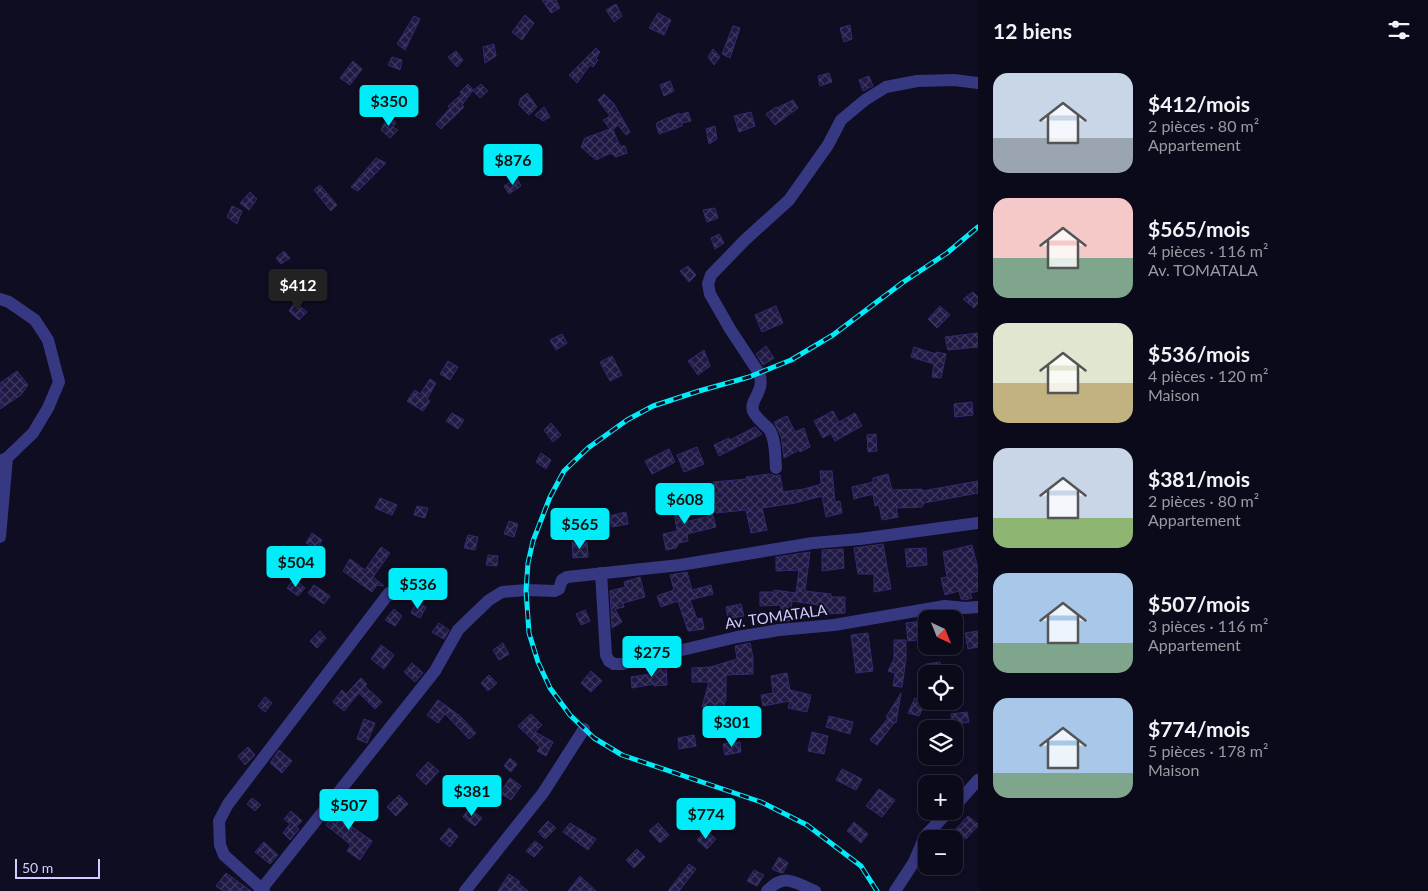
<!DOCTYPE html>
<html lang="fr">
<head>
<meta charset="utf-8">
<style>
	body { margin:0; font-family:Lato,sans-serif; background:#141323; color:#f1f3f6; height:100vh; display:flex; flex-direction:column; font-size:19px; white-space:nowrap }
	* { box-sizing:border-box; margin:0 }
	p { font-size:16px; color:#9a9aa2 }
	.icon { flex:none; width:28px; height:28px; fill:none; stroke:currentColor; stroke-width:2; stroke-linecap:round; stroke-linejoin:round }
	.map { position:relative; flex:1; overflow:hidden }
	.drawer { display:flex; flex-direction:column; background:#0b0a1a; width:450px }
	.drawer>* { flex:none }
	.needle { width:32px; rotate:137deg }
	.controls { position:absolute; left:918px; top:610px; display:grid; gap:10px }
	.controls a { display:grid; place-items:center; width:45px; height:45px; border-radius:10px; background:#0b0a1a; box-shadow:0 2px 8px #0003,0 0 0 1px #2b2b39; font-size:25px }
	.scale { position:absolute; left:15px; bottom:12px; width:85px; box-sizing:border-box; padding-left:5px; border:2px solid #d1cdff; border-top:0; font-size:14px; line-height:18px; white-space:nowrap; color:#d1cdff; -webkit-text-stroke:4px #0f0d22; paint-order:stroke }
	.price { position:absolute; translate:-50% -42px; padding:0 11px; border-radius:5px; background:#00ecf8; color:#111; font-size:16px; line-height:32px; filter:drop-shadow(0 1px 2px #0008) }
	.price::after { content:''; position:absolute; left:50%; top:30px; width:15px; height:11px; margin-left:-8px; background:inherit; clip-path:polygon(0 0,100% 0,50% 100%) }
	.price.on { background:#222; color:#fff }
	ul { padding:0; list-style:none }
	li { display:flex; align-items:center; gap:15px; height:125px; padding:0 15px }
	li span { display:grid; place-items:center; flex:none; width:140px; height:100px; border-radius:15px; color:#555 }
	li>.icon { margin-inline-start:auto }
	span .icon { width:60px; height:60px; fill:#fffc; stroke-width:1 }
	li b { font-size:21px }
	h2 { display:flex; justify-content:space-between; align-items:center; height:60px; padding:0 15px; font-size:21px }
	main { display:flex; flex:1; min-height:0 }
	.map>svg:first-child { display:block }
	.building { fill:url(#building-cross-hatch); stroke:#342a6f }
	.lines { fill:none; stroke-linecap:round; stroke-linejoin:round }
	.street { stroke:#373882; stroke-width:12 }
	.rail-casing { stroke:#00ecf8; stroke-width:5 }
	.rail { stroke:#0f0d22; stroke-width:3; stroke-dasharray:9; stroke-linecap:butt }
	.labels { text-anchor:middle; stroke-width:4; stroke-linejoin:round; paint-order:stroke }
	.street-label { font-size:15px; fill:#d1cdff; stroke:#0f0d22 }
</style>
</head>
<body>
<main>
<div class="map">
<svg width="978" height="891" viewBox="0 0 978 891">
	<defs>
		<pattern id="building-cross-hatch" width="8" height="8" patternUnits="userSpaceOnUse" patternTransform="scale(1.25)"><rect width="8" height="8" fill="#1f1943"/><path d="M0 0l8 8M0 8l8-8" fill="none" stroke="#3e395f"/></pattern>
	</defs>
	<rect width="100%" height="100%" fill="#0f0d22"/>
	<g class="building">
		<polygon points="542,0 556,0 560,8 551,13"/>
		<polygon points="616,4 622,16 614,22 606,10"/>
		<polygon points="658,13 671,20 664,35 649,28"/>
		<polygon points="525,15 534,23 522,40 512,32"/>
		<polygon points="414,16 420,19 405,50 397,44"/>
		<polygon points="850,25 852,39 844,42 840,28"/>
		<polygon points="733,26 740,28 730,58 722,54"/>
		<polygon points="494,44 496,56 485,63 483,47"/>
		<polygon points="596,48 600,52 596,58 598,60 593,67 590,65 577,83 569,75"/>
		<polygon points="713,49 720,57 714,65 708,57"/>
		<polygon points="456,51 463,60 457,67 448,57"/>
		<polygon points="392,57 402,60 400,70 388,65"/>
		<polygon points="353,61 362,69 350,85 340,78"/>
		<polygon points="829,73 832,82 820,86 818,76"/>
		<polygon points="869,76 873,86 863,91 859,80"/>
		<polygon points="670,81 674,91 664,96 660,85"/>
		<polygon points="468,84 473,90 462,105 464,107 441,129 436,124 450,108 448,106 462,94 460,92"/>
		<polygon points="481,84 488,91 480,98 473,91"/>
		<polygon points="527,93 537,107 529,115 519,105 520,99"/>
		<polygon points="604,94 614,104 630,132 626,135 618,125 613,130 620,146 625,146 627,153 616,157 611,153 596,160 581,147 585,138 610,129 603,120 610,116 598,100"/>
		<polygon points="793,100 798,108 775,125 766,114 776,107 777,108"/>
		<polygon points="544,107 550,117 543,121 535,115"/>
		<polygon points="688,112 691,121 682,123 682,126 659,134 656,124 658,122 679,113 679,115"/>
		<polygon points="751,112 755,126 739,132 734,116"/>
		<polygon points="388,116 396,122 393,127 398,130 390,138 381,130"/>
		<polygon points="715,126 717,139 709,144 706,129"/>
		<polygon points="376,158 386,163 358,191 351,187"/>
		<polygon points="517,178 521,186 509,194 504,186"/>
		<polygon points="320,185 337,205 331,211 314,190"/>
		<polygon points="250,192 257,199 249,210 240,203"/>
		<polygon points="232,206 242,211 237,224 227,217"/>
		<polygon points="715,208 718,218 707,222 703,210"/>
		<polygon points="719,234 724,243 715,249 711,238"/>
		<polygon points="284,251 290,258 281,264 276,258"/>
		<polygon points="688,266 696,275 689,282 680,271"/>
		<polygon points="973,292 978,297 978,303 974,308 963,299"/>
		<polygon points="295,302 307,312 299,320 289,311"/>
		<polygon points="776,306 783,323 762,332 755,315"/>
		<polygon points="940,306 950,315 937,328 928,319"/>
		<polygon points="978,333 978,347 948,350 945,337"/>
		<polygon points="562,334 567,343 556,350 550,340"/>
		<polygon points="766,346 774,358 763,365 756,354"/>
		<polygon points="914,347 936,354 936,352 946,354 941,378 932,377 934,364 911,357"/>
		<polygon points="704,350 710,366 698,375 688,361"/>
		<polygon points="612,356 622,375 610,381 600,362"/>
		<polygon points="448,361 458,367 450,380 440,374"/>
		<polygon points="17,371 28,385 21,395 0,409 0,383"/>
		<polygon points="430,379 436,383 427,399 430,401 423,411 407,401 415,390 420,394"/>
		<polygon points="972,402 973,415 955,417 954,404"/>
		<polygon points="833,411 839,422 855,413 862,426 835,441 831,433 823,438 814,421"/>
		<polygon points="452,413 464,420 458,429 446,421"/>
		<polygon points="787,416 795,432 804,428 810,447 800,452 799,450 784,458 781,436 774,422"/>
		<polygon points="551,423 561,435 553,442 544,430"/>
		<polygon points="755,427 762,434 719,456 714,445 729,438 730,440"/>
		<polygon points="876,434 877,451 868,452 867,435"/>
		<polygon points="697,447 704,464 684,472 677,455"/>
		<polygon points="669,449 675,462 652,474 645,461"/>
		<polygon points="541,453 551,460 546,469 536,462"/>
		<polygon points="820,471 832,471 835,502 840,501 842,513 826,517 822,496 795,503 762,508 767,530 751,533 746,510 716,513 713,482 747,479 746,477 770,474 776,476 780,475 783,492 804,489 821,484"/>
		<polygon points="888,474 892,490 922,489 922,491 978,481 978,493 924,503 922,507 896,508 898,517 882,520 879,505 875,506 873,494 854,499 852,487 873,482 873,478"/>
		<polygon points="679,490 685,522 713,515 716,527 687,534 688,541 679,543 676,548 666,550 663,534 677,531 671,491"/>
		<polygon points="380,498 397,505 392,515 375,508"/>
		<polygon points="417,506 428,508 425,518 414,515"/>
		<polygon points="626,512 628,524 612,527 609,516"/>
		<polygon points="509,521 518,524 514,537 504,534"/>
		<polygon points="312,533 322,540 317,549 306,543"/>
		<polygon points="468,535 478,537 475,550 464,548"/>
		<polygon points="587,541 588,557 573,558 572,542"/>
		<polygon points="883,544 891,589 874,592 874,574 858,574 854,548"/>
		<polygon points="972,545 978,569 978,591 970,593 972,598 965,600 961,599 959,591 945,595 941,578 947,577 943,552"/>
		<polygon points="381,547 390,553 373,577 384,586 377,585 372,592 343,571 350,559 365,570"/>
		<polygon points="926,548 927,565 907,567 905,549"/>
		<polygon points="843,549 844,568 822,571 822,550"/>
		<polygon points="810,552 805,591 831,594 831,597 845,597 845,613 824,614 824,606 792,601 790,621 779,621 781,605 760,606 760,592 774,592 774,590 796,593 799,570 776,571 776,557"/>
		<polygon points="488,555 498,556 497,566 486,565"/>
		<polygon points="433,570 445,571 443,591 431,590"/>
		<polygon points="687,572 692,590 711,585 713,594 690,600 697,619 702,618 704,629 688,631 678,601 661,607 657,596 674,590 670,575"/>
		<polygon points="640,577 645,597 623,603 624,607 615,609 622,622 612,628 610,591 625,587 624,582"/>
		<polygon points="294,579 305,588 298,596 287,588"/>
		<polygon points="314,585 330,596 324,604 308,593"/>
		<polygon points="416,603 426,607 420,618 411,613"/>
		<polygon points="741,604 744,616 728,619 726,607"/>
		<polygon points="394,609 402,616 395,626 385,620"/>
		<polygon points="585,610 590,621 581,625 576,614"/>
		<polygon points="926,621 926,639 908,641 906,623"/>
		<polygon points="439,623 449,630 444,639 432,632"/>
		<polygon points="320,631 326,638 317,648 310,641"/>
		<polygon points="978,631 978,647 968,649 965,633"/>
		<polygon points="868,633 873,671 856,673 851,635"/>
		<polygon points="894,640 906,640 906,659 902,687 893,686 895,673 888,671 894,659"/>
		<polygon points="503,643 509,654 499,660 493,650"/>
		<polygon points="750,643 753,658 753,674 726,675 726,698 722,712 702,707 709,682 692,682 692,668 710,667 737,659 735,646"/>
		<polygon points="381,645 394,655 384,669 371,659"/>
		<polygon points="940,662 942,674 928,674 926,664"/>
		<polygon points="412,663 423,673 415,682 404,672"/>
		<polygon points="666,663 667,685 654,686 654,684 632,688 631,677 657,673 656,664"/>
		<polygon points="591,671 602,681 591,692 581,683"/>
		<polygon points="787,673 790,690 811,695 807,712 788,708 790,701 763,706 761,695 773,693 771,676"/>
		<polygon points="489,675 497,683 488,691 481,683"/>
		<polygon points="361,678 367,684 365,686 382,702 375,709 359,693 344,711 333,702 342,690 346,694"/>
		<polygon points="901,693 896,723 895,722 877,745 870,740 888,718 886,717"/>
		<polygon points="265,697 272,703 265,712 258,706"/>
		<polygon points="915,698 925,703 919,716 908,713"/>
		<polygon points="438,700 460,716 476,733 469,739 445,714 438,723 427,715"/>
		<polygon points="967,712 969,722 952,725 951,714"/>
		<polygon points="531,714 542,725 535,732 553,742 546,756 537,751 540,747 518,726"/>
		<polygon points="829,716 853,722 850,734 826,727"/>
		<polygon points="364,719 375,723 367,743 357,739"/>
		<polygon points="812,732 828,736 824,754 808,751"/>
		<polygon points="694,735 696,746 679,749 678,738"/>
		<polygon points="740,742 741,752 725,755 723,744"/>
		<polygon points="248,747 255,755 245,765 238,756"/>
		<polygon points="279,750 292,761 282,773 270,763"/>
		<polygon points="510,758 517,764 511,772 504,766"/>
		<polygon points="428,762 439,771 426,785 416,775"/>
		<polygon points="842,769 862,779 856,790 836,780"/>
		<polygon points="510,778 521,786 511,800 500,793"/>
		<polygon points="488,781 495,790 487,798 478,788"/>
		<polygon points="879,789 895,800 882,817 866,806"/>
		<polygon points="399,795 408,804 396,816 387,807"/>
		<polygon points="252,798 261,805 255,811 247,804"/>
		<polygon points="342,801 354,811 346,820 349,823 348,824 372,841 360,860 347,851 351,845 326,825 337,813 334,811"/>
		<polygon points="469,808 482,818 475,826 463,817"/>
		<polygon points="291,811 302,821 296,827 299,829 290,840 283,833 290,824 284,819"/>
		<polygon points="968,816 978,824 978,826 966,839 956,829"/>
		<polygon points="548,821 556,828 545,839 538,832"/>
		<polygon points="854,822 868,834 861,843 847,831"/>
		<polygon points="570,823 596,839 588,850 563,832"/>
		<polygon points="658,823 669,835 660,843 649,831"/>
		<polygon points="449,828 458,836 450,847 440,839"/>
		<polygon points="706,830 716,839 707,849 697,840"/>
		<polygon points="535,841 543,847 534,857 526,851"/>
		<polygon points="264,842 278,855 270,864 255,852"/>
		<polygon points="637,849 645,857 634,868 626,860"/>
		<polygon points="779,857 788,863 783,873 781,873 772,869"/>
		<polygon points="689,864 696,869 679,891 668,891"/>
		<polygon points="754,870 764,875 757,886 747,881"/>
		<polygon points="226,873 251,891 223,891 216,886"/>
		<polygon points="509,874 520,882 518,883 528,891 498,891"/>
		<polygon points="580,876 596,891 568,891"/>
	</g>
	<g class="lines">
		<g class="street">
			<polyline points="0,299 9,302 35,320 48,340 59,382 48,408 33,433 7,458 0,461"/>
			<path d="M776 468C775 457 776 439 769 429 764 424 756 418 753 411 749 399 766 392 759 373L730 329 710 294 708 284 711 275 745 240 789 200 828 145 841 120 865 100 886 87 917 81 954 80 978 83"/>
			<polyline points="0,537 7,458"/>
			<polyline points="601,573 606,655 609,661 614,664 623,664 737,637 779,630 834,625 945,606 965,608 978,607"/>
			<polyline points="954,807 978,780"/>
			<polyline points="260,891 435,671 458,630 464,624 489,600 502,592 526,590 555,591 559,589 562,580 567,577 680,565 813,543 860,539 978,523"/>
			<polyline points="264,891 224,855 220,845 219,821 228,804 389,593"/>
			<polyline points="465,891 543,793 584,729"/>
			<path d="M767 891C785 872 795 883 815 891"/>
			<polyline points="895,891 914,862 925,836 949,811"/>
		</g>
		<g class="rail-casing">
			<polyline id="rail" points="877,891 861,866 807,825 761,802 622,755 594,738 570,715 550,688 538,662 529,633 526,590 528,563 533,541 550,497 564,471 588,448 627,420 653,406 699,391 749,377 791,360 833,335 902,283 947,253 978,227"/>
		</g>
		<use href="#rail" class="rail"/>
	</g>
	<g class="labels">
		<g class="street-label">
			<text transform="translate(776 617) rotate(-8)" y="5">Av. TOMATALA</text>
		</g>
	</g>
</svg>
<div class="controls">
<a><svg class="needle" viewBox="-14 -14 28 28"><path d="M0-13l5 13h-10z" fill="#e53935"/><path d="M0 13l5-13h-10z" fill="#9a9aa2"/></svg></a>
<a><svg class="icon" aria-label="locate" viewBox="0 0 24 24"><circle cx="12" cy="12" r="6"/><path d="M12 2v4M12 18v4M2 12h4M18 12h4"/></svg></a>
<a><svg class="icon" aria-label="layers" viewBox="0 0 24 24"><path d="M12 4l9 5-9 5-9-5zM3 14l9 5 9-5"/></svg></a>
<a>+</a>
<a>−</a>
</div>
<div class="scale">50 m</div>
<b class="price" style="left:389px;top:127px">$350</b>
<b class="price" style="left:513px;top:186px">$876</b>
<b class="price on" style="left:298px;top:311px">$412</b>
<b class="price" style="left:685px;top:525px">$608</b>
<b class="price" style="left:580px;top:550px">$565</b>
<b class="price" style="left:296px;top:588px">$504</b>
<b class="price" style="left:418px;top:610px">$536</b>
<b class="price" style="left:652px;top:678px">$275</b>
<b class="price" style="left:732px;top:748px">$301</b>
<b class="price" style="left:472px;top:817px">$381</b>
<b class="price" style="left:349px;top:831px">$507</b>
<b class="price" style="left:706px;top:840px">$774</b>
</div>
<section class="drawer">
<h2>12 biens<svg class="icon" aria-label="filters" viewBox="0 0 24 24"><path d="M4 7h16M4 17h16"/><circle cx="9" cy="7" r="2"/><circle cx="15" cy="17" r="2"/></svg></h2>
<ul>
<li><span style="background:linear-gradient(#c9d6e8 65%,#9aa5b1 0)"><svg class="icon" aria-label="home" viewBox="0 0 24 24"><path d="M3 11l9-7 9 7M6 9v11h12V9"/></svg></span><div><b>$412/mois</b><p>2 pièces · 80 m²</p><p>Appartement</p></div></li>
<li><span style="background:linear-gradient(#f6c9c9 60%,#7fa58c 0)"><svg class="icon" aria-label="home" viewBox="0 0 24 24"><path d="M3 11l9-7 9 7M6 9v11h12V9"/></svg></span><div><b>$565/mois</b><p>4 pièces · 116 m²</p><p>Av. TOMATALA</p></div></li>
<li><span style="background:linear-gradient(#dfe7d0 60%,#c2b280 0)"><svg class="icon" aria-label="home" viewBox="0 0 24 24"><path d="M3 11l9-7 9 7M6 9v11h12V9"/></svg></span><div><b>$536/mois</b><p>4 pièces · 120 m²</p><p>Maison</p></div></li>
<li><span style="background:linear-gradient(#c9d6e8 70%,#8fb573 0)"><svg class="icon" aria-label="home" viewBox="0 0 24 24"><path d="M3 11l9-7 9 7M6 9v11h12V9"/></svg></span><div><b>$381/mois</b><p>2 pièces · 80 m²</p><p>Appartement</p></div></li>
<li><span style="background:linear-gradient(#a9c7e8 70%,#7fa58c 0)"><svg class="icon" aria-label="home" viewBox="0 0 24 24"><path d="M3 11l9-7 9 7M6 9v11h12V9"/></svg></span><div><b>$507/mois</b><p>3 pièces · 116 m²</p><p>Appartement</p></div></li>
<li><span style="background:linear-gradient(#a9c7e8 75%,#7fa58c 0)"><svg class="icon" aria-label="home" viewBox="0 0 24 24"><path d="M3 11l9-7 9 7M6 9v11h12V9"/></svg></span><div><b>$774/mois</b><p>5 pièces · 178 m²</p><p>Maison</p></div></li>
</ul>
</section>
</main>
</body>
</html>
